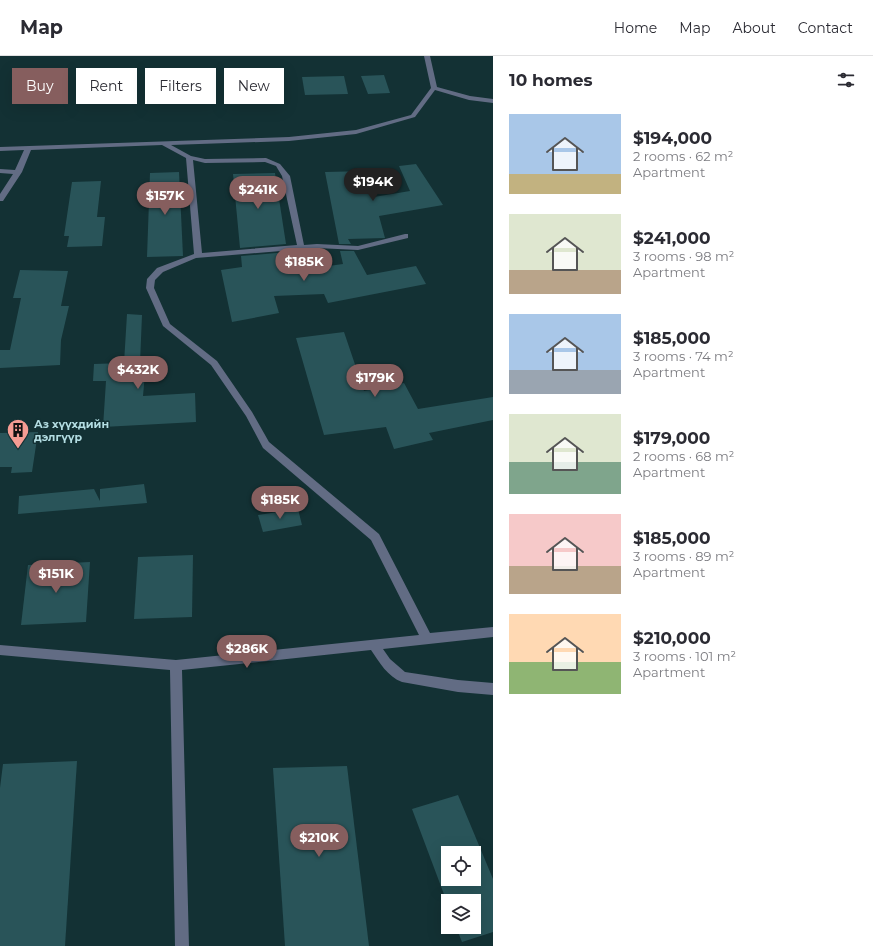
<!DOCTYPE html>
<html lang="en">
<head>
<meta charset="utf-8">
<style>
	body { margin:0; font-family:Montserrat,sans-serif; background:#f7f7f7; color:#2b2b33; height:100vh; display:flex; flex-direction:column; font-size:15px; white-space:nowrap }
	* { box-sizing:border-box; margin:0 }
	p { font-size:13px; color:#7c7c81 }
	.icon { flex:none; width:22px; height:22px; fill:none; stroke:currentColor; stroke-width:2; stroke-linecap:round; stroke-linejoin:round }
	.map { position:relative; flex:1; overflow:hidden }
	.drawer { display:flex; flex-direction:column; background:#fff; width:380px }
	.drawer>* { flex:none }
	.top-card { position:absolute; left:12px; top:12px; width:380px; height:36px; display:flex; gap:8px }
	.fabs { position:absolute; left:441px; top:790px; display:grid; gap:8px }
	.fabs a { display:grid; place-items:center; width:40px; height:40px; border-radius:0px; background:#fff; box-shadow:0 4px 16px #0002; font-size:20px }
	.price { position:absolute; translate:-50% -34px; padding:0 9px; border-radius:14px; background:#865e5e; color:#fff; font-size:13px; line-height:26px; filter:drop-shadow(0 1px 2px #0008) }
	.price::after { content:''; position:absolute; left:50%; top:24px; width:12px; height:9px; margin-left:-6px; background:inherit; clip-path:polygon(0 0,100% 0,50% 100%) }
	.price.selected { background:#222; color:#fff }
	ul { padding:0; list-style:none }
	li { display:flex; align-items:center; gap:12px; height:100px; padding:0 16px }
	li span { display:grid; place-items:center; flex:none; width:112px; height:80px; border-radius:0px; color:#555 }
	li>.icon { margin-inline-start:auto }
	span .icon { width:48px; height:48px; fill:#fffc; stroke-width:1 }
	li b { font-size:17px }
	h2 { display:flex; justify-content:space-between; align-items:center; height:48px; padding:0 16px; font-size:17px }
	.pill { padding:0 14px; border-radius:0px; background:#fff; box-shadow:0 4px 16px #0002; font-size:14px; line-height:36px }
	.pill.selected { background:#865e5e; color:#fff }
	header { display:flex; align-items:center; gap:24px; box-sizing:border-box; height:56px; padding:0 20px; background:#fff; border-bottom:1px solid #e1e1e2 }
	header strong { font-size:19px }
	nav { display:flex; gap:22px; margin-inline-start:auto; font-size:14px }
	main { display:flex; flex:1; min-height:0 }
	.map>svg:first-child { display:block }
	.building { fill:#295459; fill-rule:evenodd }
	.lines { fill:none; stroke-linecap:round; stroke-linejoin:round }
	.minor { fill:#626c84; fill-rule:evenodd }
	.labels { text-anchor:middle; stroke-width:3; stroke-linejoin:round; paint-order:stroke }
	.poi-label { font-size:11px; font-weight:bold; fill:#b3dde2; stroke:#133134; text-anchor:start }
</style>
</head>
<body>
<header>
<strong>Map</strong>
<nav><a>Home</a><a>Map</a><a>About</a><a>Contact</a></nav>
</header>
<main>
<div class="map">
<svg width="493" height="890" viewBox="0 0 493 890">
	<rect width="100%" height="100%" fill="#133134"/>
	<g class="building">
		<polygon points="384,19 390,37 368,38 361,20"/>
		<polygon points="344,20 348,38 305,39 302,21"/>
		<polygon points="416,108 443,149 379,160 385,182 348,183 351,188 339,188 325,116 368,115 374,141 410,135 399,110"/>
		<polygon points="179,116 183,200 147,201 150,117"/>
		<polygon points="275,117 286,188 240,192 233,118"/>
		<polygon points="101,125 97,161 105,161 102,190 67,191 69,180 64,180 72,126"/>
		<polygon points="340,195 354,195 367,219 416,210 426,228 328,247 324,238 274,240 279,257 232,266 221,214 242,211 241,200 288,196 289,205 303,203 307,213 343,208"/>
		<polygon points="20,214 68,215 61,250 69,250 61,284 60,309 0,312 0,294 10,294 21,242 13,242"/>
		<polygon points="127,258 142,259 140,307 146,306 143,340 195,337 196,366 103,371 106,325 93,325 94,308 124,307"/>
		<polygon points="344,276 364,335 404,327 418,353 493,341 493,364 429,377 433,384 394,393 386,371 324,379 296,282"/>
		<polygon points="38,376 32,416 11,417 12,411 0,411 0,377"/>
		<polygon points="144,428 147,447 18,458 19,440 94,433 100,445 100,433"/>
		<polygon points="298,453 302,469 263,476 258,459"/>
		<polygon points="193,499 192,561 134,563 138,501"/>
		<polygon points="90,506 86,566 21,569 28,509"/>
		<polygon points="77,705 65,890 0,890 0,732 3,708"/>
		<polygon points="347,710 369,890 285,890 273,712"/>
		<path d="M458 739 493 823V876L462 886 456 871H474V845H448V849L412 753ZM448 797H474V823H448Z"/>
	</g>
	<g class="lines">
		<path class="minor" d="M424 0H430L437 31 470 40 493 43V47L469 44 435 34 415 61 356 78 289 85 171 89 191 100 205 103 266 102 280 108 290 120 304 189 317 188 358 190 405 178H408V182L358 194 317 192 196 202 163 216 155 224 154 232 170 268 217 305 252 356 269 386 379 478 430 577 493 571V581L383 593 390 603 405 616 458 624 493 627V639L458 636 402 626C388 621 379 606 371 594L182 614 189 890H175L170 614 0 599V589L176 604 419 579 371 484 263 392 246 360 211 309 163 270 146 232 147 223 157 212 194 198 186 102 162 89 31 94 22 116 3 145H0V138L13 118 0 117V113L15 114 24 94 0 95V91L289 81 356 74 411 59 431 32ZM193 104 205 107 265 106 276 110 282 120 297 189 202 197Z"/>
	</g>
	<defs>
		<g id="building-pin" transform="scale(1.15)"><path d="M0 17L-7.5 6A9.5 9.5 0 1 1 7.5 6Z" fill="#f59c93" stroke="#133134"/><path d="M-4-6H4V6H1V3H-1V6H-4ZM-2.5-4.3h1.7v1.8h-1.7ZM.8-4.3h1.7v1.8H.8ZM-2.5-1h1.7V.8h-1.7ZM.8-1h1.7V.8H.8Z" fill="#111"/></g>
	</defs>
	<g fill-rule="evenodd">
		<use href="#building-pin" x="18" y="374"/>
	</g>
	<g class="labels">
		<g class="poi-label">
			<text x="34" y="372">Аз хүүхдийн<tspan x="34" dy="13">дэлгүүр</tspan></text>
		</g>
	</g>
</svg>
<div class="fabs">
<a><svg class="icon" aria-label="locate" viewBox="0 0 24 24"><circle cx="12" cy="12" r="6"/><path d="M12 2v4M12 18v4M2 12h4M18 12h4"/></svg></a>
<a><svg class="icon" aria-label="layers" viewBox="0 0 24 24"><path d="M12 4l9 5-9 5-9-5zM3 14l9 5 9-5"/></svg></a>
</div>
<b class="price selected" style="left:373px;top:146px">$194K</b>
<b class="price" style="left:258px;top:154px">$241K</b>
<b class="price" style="left:165px;top:160px">$157K</b>
<b class="price" style="left:304px;top:226px">$185K</b>
<b class="price" style="left:138px;top:334px">$432K</b>
<b class="price" style="left:375px;top:342px">$179K</b>
<b class="price" style="left:280px;top:464px">$185K</b>
<b class="price" style="left:56px;top:538px">$151K</b>
<b class="price" style="left:247px;top:613px">$286K</b>
<b class="price" style="left:319px;top:802px">$210K</b>
<div class="top-card">
<a class="pill selected">Buy</a>
<a class="pill">Rent</a>
<a class="pill">Filters</a>
<a class="pill">New</a>
</div>
</div>
<section class="drawer">
<h2>10 homes<svg class="icon" aria-label="filters" viewBox="0 0 24 24"><path d="M4 7h16M4 17h16"/><circle cx="9" cy="7" r="2"/><circle cx="15" cy="17" r="2"/></svg></h2>
<ul>
<li><span style="background:linear-gradient(#a9c7e8 75%,#c2b280 0)"><svg class="icon" aria-label="home" viewBox="0 0 24 24"><path d="M3 11l9-7 9 7M6 9v11h12V9"/></svg></span><div><b>$194,000</b><p>2 rooms · 62 m²</p><p>Apartment</p></div></li>
<li><span style="background:linear-gradient(#dfe7d0 70%,#b9a48a 0)"><svg class="icon" aria-label="home" viewBox="0 0 24 24"><path d="M3 11l9-7 9 7M6 9v11h12V9"/></svg></span><div><b>$241,000</b><p>3 rooms · 98 m²</p><p>Apartment</p></div></li>
<li><span style="background:linear-gradient(#a9c7e8 70%,#9aa5b1 0)"><svg class="icon" aria-label="home" viewBox="0 0 24 24"><path d="M3 11l9-7 9 7M6 9v11h12V9"/></svg></span><div><b>$185,000</b><p>3 rooms · 74 m²</p><p>Apartment</p></div></li>
<li><span style="background:linear-gradient(#dfe7d0 60%,#7fa58c 0)"><svg class="icon" aria-label="home" viewBox="0 0 24 24"><path d="M3 11l9-7 9 7M6 9v11h12V9"/></svg></span><div><b>$179,000</b><p>2 rooms · 68 m²</p><p>Apartment</p></div></li>
<li><span style="background:linear-gradient(#f6c9c9 65%,#b9a48a 0)"><svg class="icon" aria-label="home" viewBox="0 0 24 24"><path d="M3 11l9-7 9 7M6 9v11h12V9"/></svg></span><div><b>$185,000</b><p>3 rooms · 89 m²</p><p>Apartment</p></div></li>
<li><span style="background:linear-gradient(#ffd9b3 60%,#8fb573 0)"><svg class="icon" aria-label="home" viewBox="0 0 24 24"><path d="M3 11l9-7 9 7M6 9v11h12V9"/></svg></span><div><b>$210,000</b><p>3 rooms · 101 m²</p><p>Apartment</p></div></li>
</ul>
</section>
</main>
</body>
</html>
